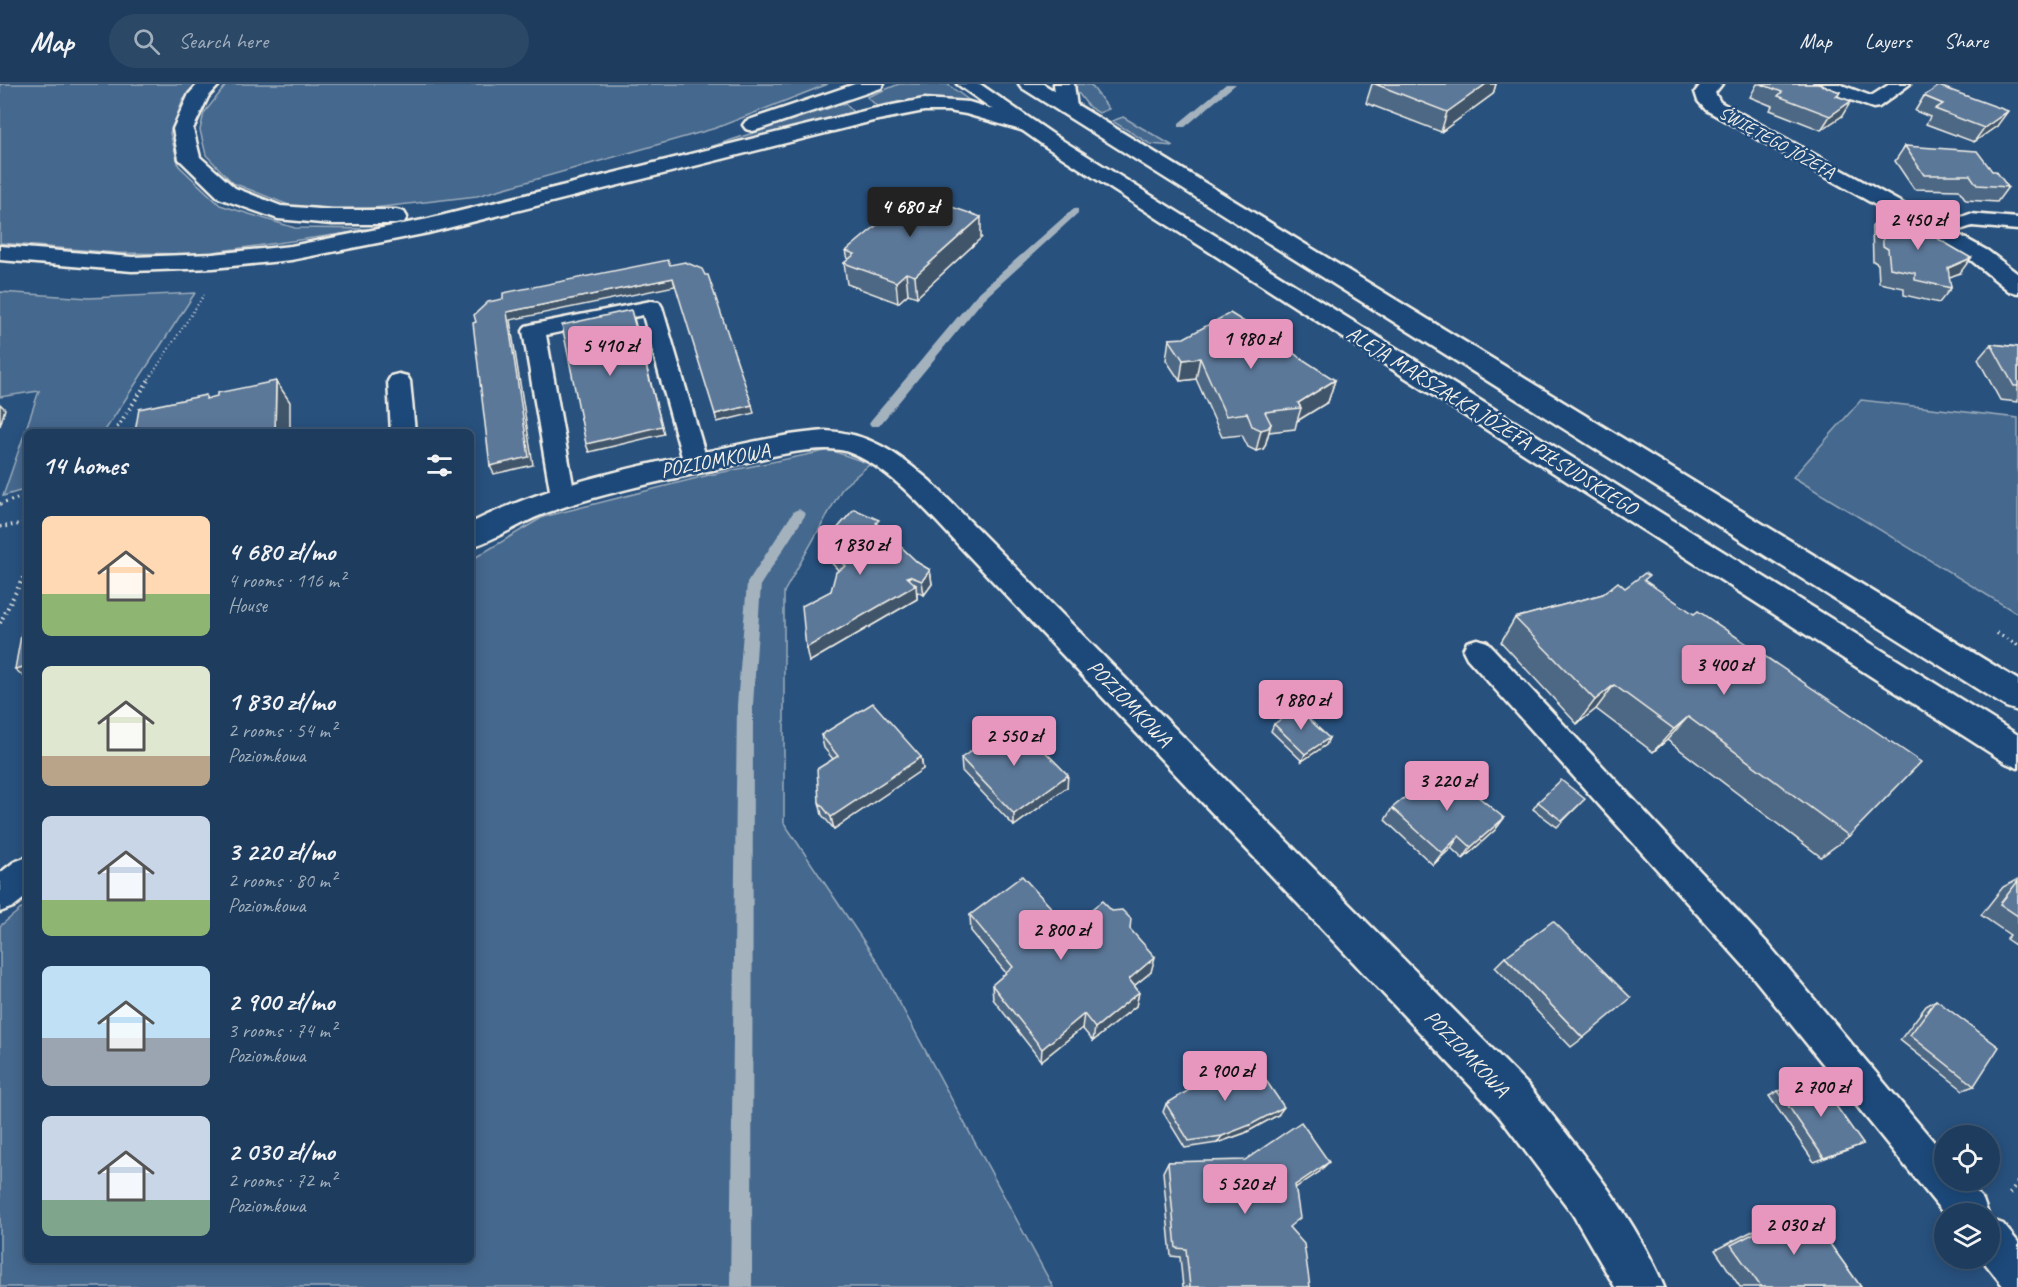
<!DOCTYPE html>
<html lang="en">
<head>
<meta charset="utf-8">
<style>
	body { margin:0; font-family:Caveat,sans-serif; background:#2b4867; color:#f1f3f6; height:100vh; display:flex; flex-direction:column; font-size:22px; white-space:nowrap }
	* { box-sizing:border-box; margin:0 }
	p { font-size:20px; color:#a1aebc }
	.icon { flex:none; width:33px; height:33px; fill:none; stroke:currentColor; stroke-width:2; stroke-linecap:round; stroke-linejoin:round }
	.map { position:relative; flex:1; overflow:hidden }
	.drawer { position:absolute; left:24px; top:345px; width:450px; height:834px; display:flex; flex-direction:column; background:#1e3d5e; border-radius:9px; box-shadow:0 3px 15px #0003,0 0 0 2px #3c5673 }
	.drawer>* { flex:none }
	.buttons { position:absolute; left:1934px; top:1041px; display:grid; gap:12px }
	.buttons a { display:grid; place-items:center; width:66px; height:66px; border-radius:50%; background:#1e3d5e; box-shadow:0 3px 15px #0003,0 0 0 2px #3c5673; font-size:30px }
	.price { position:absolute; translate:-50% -51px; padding:0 14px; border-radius:6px; background:#e797bd; color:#111; font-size:20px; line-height:39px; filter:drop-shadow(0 2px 3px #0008) }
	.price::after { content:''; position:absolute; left:50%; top:36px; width:18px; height:14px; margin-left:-9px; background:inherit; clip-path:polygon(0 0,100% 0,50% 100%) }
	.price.selected { background:#222; color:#fff }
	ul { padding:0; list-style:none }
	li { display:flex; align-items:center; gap:18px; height:150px; padding:0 18px }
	li span { display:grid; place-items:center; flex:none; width:168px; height:120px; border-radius:9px; color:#555 }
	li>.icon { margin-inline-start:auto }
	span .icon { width:72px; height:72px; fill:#fffc; stroke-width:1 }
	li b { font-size:26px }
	h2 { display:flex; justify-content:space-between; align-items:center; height:72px; padding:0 18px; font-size:26px }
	header { display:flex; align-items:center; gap:36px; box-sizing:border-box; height:84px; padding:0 30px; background:#1e3d5e; border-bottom:2px solid #3c5673 }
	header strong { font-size:28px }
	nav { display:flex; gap:33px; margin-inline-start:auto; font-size:21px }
	.search { width:420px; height:54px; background:#2b4867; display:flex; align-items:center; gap:15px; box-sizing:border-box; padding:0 21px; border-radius:33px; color:#a1aebc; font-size:22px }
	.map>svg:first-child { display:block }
	.green { fill:#45688e; stroke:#9cacbb; stroke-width:1.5 }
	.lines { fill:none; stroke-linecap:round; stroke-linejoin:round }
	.stream { fill:#a4b2be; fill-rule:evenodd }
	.service-casing { stroke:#f4f1e8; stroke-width:5 }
	.minor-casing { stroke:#f4f1e8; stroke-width:5 }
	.secondary-casing { stroke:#f4f1e8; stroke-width:5 }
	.primary-casing { stroke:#f4f1e8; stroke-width:5 }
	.path-far2 { stroke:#f4f1e8; stroke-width:2; stroke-dasharray:1 3; stroke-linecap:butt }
	.path-far1 { stroke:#f4f1e8; stroke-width:4; stroke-dasharray:1.5 4; stroke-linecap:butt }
	.path { stroke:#f4f1e8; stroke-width:4.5; stroke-dasharray:1.5 5; stroke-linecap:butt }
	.service { fill:#1f4a7a; fill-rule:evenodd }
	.minor { fill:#1f4a7a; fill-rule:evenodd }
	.secondary { fill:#1f4a7a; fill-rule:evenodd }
	.primary { fill:#1f4a7a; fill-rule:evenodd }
	.wall { fill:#4e6784; stroke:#f4f1e8; stroke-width:1.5 }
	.shaded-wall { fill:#40546b; stroke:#f4f1e8; stroke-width:1.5 }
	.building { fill:#5b7899; stroke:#f4f1e8; stroke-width:1.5 }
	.labels { text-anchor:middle; stroke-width:5; stroke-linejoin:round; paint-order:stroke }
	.far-street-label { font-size:18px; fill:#f4f1e8; stroke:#1f4a7a }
	.street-label { font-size:21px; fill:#f4f1e8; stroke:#1f4a7a }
</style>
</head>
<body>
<header>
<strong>Map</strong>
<div class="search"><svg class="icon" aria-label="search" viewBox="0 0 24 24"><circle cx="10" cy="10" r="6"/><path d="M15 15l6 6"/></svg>Search here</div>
<nav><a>Map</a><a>Layers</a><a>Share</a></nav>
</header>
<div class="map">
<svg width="2018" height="1203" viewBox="0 0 2018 1203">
	<rect width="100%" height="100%" fill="#28517e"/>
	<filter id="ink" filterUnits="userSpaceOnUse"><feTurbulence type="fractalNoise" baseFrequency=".0167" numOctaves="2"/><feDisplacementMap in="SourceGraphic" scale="12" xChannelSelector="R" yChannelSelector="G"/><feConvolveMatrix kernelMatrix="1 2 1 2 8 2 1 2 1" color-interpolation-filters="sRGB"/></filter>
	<g filter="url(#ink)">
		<g class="green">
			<polygon points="0,0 200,0 183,16 170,49 179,82 220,121 295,144 377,145 199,170 117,169 0,159"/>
			<polygon points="227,0 828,0 716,44 477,112 356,126 291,122 233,99 206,71 200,46 204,29"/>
			<polygon points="899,0 947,0 970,17 932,15 902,17 878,23 867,13"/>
			<polygon points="1077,0 1091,1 1109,25 1099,29 1089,23 1076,6"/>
			<polygon points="845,19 853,28 673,75"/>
			<polygon points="1123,33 1173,62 1150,60 1112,37"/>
			<polygon points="0,208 89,214 195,209 104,348 27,348 27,405 3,412 39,307 0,313"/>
			<polygon points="1861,316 2018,334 2018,530 1793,393"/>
			<polygon points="830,366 870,380 843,403 784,508 784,739 877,877 1053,1203 0,1203 0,842 27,820 27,1176 471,1176 471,476 543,433 709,391"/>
		</g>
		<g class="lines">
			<g class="stream">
				<polygon points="1226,0 1236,0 1185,43 1179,43 1179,39"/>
				<polygon points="1074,124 1078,125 1078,129 984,215 879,342 871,342 869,339 871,336 976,211"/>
				<polygon points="799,425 806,430 761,500 753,621 752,1203 730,1203 737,621 747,499 794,427"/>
			</g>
			<g class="service-casing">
				<g id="service">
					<polygon points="1814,0 1839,0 1871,12 1890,0 1910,0 1879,23 1873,24 1817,4"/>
					<polygon points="1970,130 2018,134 2018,146 1972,142 1939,153 1932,151 1929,147 1932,143"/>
					<polygon points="651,217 659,218 662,223 708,380 705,386 696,388 687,386 684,380 643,231 546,251 575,412 572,418 563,421 554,418 551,412 523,247 526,242 534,240"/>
					<polygon points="399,290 407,292 410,297 415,348 391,348 388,297 391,292"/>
					<polygon points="1477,555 1487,558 1768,860 1944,1070 1944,1096 1966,1096 1983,1116 1988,1130 1944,1130 1744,882 1467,574 1463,566 1467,558"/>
					<polygon points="1989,1135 2003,1140 2018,1158 2018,1203 2004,1203 1981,1174 1989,1174"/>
				</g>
			</g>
			<g class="minor-casing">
				<g id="minor">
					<polygon points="1701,0 1722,0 1715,9 1720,18 1988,167 2018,190 2018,209 2009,207 1972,177 1931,152 1706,26 1698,17 1695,8"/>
					<path d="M825 347C868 348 898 370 930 397L1528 1001C1577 1063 1634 1130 1664 1203H1615L1572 1129 1498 1031 968 471C935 437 893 384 848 368 820 358 756 376 727 383 666 396 605 408 546 429 520 439 497 455 471 463V439C542 403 621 386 699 369 741 361 782 350 825 347Z"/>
					<polygon points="27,773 27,812 13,823 0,828 0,789 14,778"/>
				</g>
			</g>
			<g class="secondary-casing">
				<g id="secondary">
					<polygon points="957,0 980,0 1057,53 2018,651 2018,684 2006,679 1043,61"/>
					<polygon points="1019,0 1043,0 2018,596 2018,627 2006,623 1022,4"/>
				</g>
			</g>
			<g class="primary-casing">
				<g id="primary">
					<polygon points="198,0 220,0 208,13 193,45 200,73 235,104 281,122 332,126 396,126 404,128 407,133 404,138 396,140 332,140 278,135 219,114 179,75 173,45 189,10"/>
					<polygon points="855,0 884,0 881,4 760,45 753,47 746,45 743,41 746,37"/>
					<polygon points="1054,0 1074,0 1077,24 1074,28 1060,28 1057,24"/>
					<polygon points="924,15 969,18 1035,38 1038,42 1035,46 1028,48 966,30 948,27 924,27 873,37 428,149 291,176 213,184 132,187 0,176 0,162 132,173 213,170 291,162 428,135 872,25"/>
				</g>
			</g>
			<polyline class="path-far2" points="149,295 204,211"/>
			<g class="path-far1">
				<polyline points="114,348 150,294"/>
				<polyline points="0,420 27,411"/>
				<polyline points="0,443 27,439"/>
				<polyline points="0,539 27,486"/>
				<polyline points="1997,549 2018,561"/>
			</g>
			<polyline class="path" points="2010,1110 2018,1098"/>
			<use href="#service" class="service"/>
			<use href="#minor" class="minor"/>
			<use href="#secondary" class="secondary"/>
			<use href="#primary" class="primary"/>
		</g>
		<g class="wall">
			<polygon points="1372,0 1496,0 1493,10 1441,48 1366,19"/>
			<polygon points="1757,0 1818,0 1840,8 1838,12 1842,32 1821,46 1770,26 1772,22 1750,13"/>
			<polygon points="1924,12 1997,42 1974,58 1926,40 1930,33 1915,27"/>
			<polygon points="1905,62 1992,87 2008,103 1997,118 1966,116 1959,106 1914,105 1895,77"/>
			<polygon points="1882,129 1960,189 1949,193 1951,204 1939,219 1904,211 1904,204 1879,199 1878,180 1873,177 1872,143"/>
			<polygon points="981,154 917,213 908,210 898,219 847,200 844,179 848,176 846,167"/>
			<polygon points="1169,255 1266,260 1335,296 1328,318 1297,337 1295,345 1269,348 1265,362 1263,365 1256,367 1248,363 1242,351 1222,353 1196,295 1180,297 1166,276"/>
			<polygon points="1991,260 2018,263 2018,318 2000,316 1978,275"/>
			<polygon points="880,443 918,479 930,486 932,500 924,511 917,508 917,515 809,578 831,507 839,487 827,474 824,460"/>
			<polygon points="1645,497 1849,752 1821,773 1667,656 1653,668 1596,625 1577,640 1501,558 1515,534 1625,504"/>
			<polygon points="1274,640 1326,661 1302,677 1271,647"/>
			<polygon points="821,651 921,673 923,685 834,745 822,731 819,718 833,675 824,664"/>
			<polygon points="961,674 1067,703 1014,742 962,687"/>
			<polygon points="1538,718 1579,721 1557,743 1533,725"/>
			<polygon points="1392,724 1504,734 1495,746 1463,775 1451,764 1433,781 1385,736"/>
			<polygon points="2018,795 2018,863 2006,855 2010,851 1981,831 2003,803"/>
			<polygon points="970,831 1069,843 1130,845 1151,888 1134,902 1139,908 1136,922 1093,957 1082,944 1041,977 993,915 992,901 1006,889 971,847"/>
			<polygon points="1505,873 1583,954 1571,963 1495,883"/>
			<polygon points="1936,916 1974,1002 1963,1006 1900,956 1926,922"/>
			<polygon points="1778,1007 1863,1060 1814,1078 1769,1012"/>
			<polygon points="1166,1020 1278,1031 1245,1049 1217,1059 1185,1064 1163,1028"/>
			<polygon points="1168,1078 1319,1088 1295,1104 1289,1143 1310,1203 1183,1203 1180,1173 1171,1172 1163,1088"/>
			<polygon points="1804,1124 1861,1203 1740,1203 1715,1166 1786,1130"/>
		</g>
		<g class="shaded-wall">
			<polygon points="1486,0 1496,0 1493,10 1441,48 1447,28"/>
			<polygon points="1851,17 1842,32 1821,46 1830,32"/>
			<polygon points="2008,27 1997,42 1974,58 1984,44"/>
			<polygon points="981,133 981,154 917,213 915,192"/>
			<polygon points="1971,174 1960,189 1937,198 1948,184"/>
			<polygon points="906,189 908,210 898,219 896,198"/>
			<polygon points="673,194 675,202 510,236 533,381 494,390 490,382 507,228"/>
			<polygon points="634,234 664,350 589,368 586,360"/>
			<polygon points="1200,274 1196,295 1180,297 1183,276"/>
			<polygon points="1335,296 1328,318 1297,337 1301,324 1298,319"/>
			<polygon points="276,297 290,318 290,348 275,348"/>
			<polygon points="0,320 5,325 0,342"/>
			<polygon points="752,321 754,329 717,338 715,330"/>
			<polygon points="1271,340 1265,362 1263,365 1256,367 1261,346"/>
			<polygon points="930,486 932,500 924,511 922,497"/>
			<polygon points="909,492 911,504 916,501 917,515 809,578 806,564"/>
			<polygon points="27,582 27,595 15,585"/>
			<polygon points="1614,601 1596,625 1577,640 1595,616"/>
			<polygon points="1688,633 1667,656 1653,668 1674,645"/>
			<polygon points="1329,654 1326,661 1302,677 1305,670"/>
			<polygon points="921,673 923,685 834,745 831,733"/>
			<polygon points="1068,691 1067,703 1014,742 1014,730"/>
			<polygon points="1504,734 1495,746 1463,775 1471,763"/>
			<polygon points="1459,752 1451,764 1433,781 1442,769"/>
			<polygon points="1155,873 1151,888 1125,909 1129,895"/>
			<polygon points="1139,908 1136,922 1093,957 1095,944"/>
			<polygon points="1084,930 1082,944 1041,977 1042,965"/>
			<polygon points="1284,1023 1278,1031 1245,1049 1217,1059 1222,1052"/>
			<polygon points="1329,1078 1319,1088 1286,1110 1295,1101"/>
		</g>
		<g class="building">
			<polygon points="1375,0 1486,0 1447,28"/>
			<polygon points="1761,0 1818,0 1840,8 1836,12 1851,17 1830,32 1778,12 1782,8"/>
			<polygon points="1939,2 2008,27 1984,44 1935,25 1943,20 1924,12"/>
			<polygon points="1905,62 1977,67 1992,87 1996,87 2008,103 1977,101 1970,91 1924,91"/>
			<polygon points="914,110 981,133 915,192 906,189 896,198 844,179 855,170 846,167"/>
			<polygon points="1889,126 1971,174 1948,184 1951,204 1915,196 1915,189 1890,184 1888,165 1883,162 1882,129"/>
			<polygon points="668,176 670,181 685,178 702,185 705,191 708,191 752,321 715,330 673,194 507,228 529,373 490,382 473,239 476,238 474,231 488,218 503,215 503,209"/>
			<polygon points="631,226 662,342 586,360 562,241"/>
			<polygon points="1230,229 1259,247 1266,260 1276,258 1335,296 1298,319 1301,324 1265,328 1271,340 1268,344 1261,346 1252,342 1247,329 1226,332 1200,274 1183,276 1169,255 1184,254"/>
			<polygon points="1991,260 2018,263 2018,302 2014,302"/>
			<polygon points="276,297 275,348 135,348 139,325 206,311 206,315 217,312 217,309"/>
			<polygon points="854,425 879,436 876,439 918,479 930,486 922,497 909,492 907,493 916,501 806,564 802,522 831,507 836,488 846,482 824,460"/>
			<polygon points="1645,489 1649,492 1644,496 1694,530 1698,527 1921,678 1849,752 1688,633 1674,645 1614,601 1595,616 1515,534 1603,510 1618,498 1625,504"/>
			<polygon points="27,518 27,582 15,585"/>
			<polygon points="873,619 921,673 831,733 819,718 817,685 838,672 821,651"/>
			<polygon points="1297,624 1329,654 1305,670 1274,640"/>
			<polygon points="1015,637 1068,691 1014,730 961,674"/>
			<polygon points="1442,683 1504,734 1471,763 1459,752 1442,769 1392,724"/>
			<polygon points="1561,696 1585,715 1562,737 1538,718"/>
			<polygon points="1022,792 1069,843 1102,817 1112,827 1122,826 1131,835 1130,845 1155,873 1129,895 1139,908 1095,944 1084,930 1042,965 992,901 1013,883 970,831"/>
			<polygon points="2018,797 2018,832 2000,820"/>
			<polygon points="1553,837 1631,914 1583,954 1505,873"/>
			<polygon points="1936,916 1999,963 1974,1002 1910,951"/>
			<polygon points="1248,970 1284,1023 1250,1041 1222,1052 1189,1057 1166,1020"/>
			<polygon points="1817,995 1863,1060 1824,1074 1778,1007"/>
			<polygon points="1301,1038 1329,1078 1295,1101 1300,1134 1289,1143 1304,1160 1310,1203 1190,1203 1186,1165 1176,1164 1168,1078 1245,1076"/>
			<polygon points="1804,1124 1861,1203 1761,1203 1731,1161"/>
		</g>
	</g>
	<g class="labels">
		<g class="far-street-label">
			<text transform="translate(1777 58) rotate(29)" y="6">ŚWIĘTEGO JÓZEFA</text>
		</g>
		<g class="street-label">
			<text transform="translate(1492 336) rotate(32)" y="7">ALEJA MARSZAŁKA JÓZEFA PIŁSUDSKIEGO</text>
			<text transform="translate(715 376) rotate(-11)" y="7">POZIOMKOWA</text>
			<text transform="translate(1130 619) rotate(46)" y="7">POZIOMKOWA</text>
			<text transform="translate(1467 969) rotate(46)" y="7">POZIOMKOWA</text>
		</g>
	</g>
</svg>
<div class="buttons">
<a><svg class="icon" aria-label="locate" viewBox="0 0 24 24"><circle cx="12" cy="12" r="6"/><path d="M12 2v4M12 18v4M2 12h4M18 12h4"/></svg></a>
<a><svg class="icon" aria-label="layers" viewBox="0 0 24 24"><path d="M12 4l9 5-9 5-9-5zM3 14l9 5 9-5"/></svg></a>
</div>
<b class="price selected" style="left:910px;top:154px">4 680 zł</b>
<b class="price" style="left:1918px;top:167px">2 450 zł</b>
<b class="price" style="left:1251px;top:286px">1 980 zł</b>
<b class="price" style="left:610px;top:293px">5 410 zł</b>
<b class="price" style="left:860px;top:492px">1 830 zł</b>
<b class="price" style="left:1724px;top:612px">3 400 zł</b>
<b class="price" style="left:1301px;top:647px">1 880 zł</b>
<b class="price" style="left:1014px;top:683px">2 550 zł</b>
<b class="price" style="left:1447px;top:728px">3 220 zł</b>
<b class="price" style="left:1061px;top:877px">2 800 zł</b>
<b class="price" style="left:1225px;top:1018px">2 900 zł</b>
<b class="price" style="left:1821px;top:1034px">2 700 zł</b>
<b class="price" style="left:1245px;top:1131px">5 520 zł</b>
<b class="price" style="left:1794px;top:1172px">2 030 zł</b>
<section class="drawer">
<h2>14 homes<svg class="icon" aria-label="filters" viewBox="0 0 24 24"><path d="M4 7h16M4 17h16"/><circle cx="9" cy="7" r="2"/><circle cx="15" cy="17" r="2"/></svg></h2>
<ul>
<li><span style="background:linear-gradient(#ffd9b3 65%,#8fb573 0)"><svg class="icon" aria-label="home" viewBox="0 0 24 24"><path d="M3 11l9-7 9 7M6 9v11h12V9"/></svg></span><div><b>4 680 zł/mo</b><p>4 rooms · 116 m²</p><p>House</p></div></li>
<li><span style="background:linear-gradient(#dfe7d0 75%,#b9a48a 0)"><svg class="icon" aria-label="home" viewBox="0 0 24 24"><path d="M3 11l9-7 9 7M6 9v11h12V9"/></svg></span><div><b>1 830 zł/mo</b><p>2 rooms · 54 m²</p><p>Poziomkowa</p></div></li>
<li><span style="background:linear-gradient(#c9d6e8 70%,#8fb573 0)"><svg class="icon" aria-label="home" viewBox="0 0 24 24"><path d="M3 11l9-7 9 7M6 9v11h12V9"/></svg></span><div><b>3 220 zł/mo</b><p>2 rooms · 80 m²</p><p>Poziomkowa</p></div></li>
<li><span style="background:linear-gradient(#bfe0f5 60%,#9aa5b1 0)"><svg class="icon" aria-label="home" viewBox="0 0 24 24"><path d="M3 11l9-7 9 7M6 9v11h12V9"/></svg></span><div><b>2 900 zł/mo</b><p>3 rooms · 74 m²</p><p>Poziomkowa</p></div></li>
<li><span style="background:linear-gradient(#c9d6e8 70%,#7fa58c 0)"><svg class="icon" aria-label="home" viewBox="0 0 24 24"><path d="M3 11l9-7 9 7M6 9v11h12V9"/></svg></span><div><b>2 030 zł/mo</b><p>2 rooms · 72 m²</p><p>Poziomkowa</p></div></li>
</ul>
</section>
</div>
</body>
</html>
